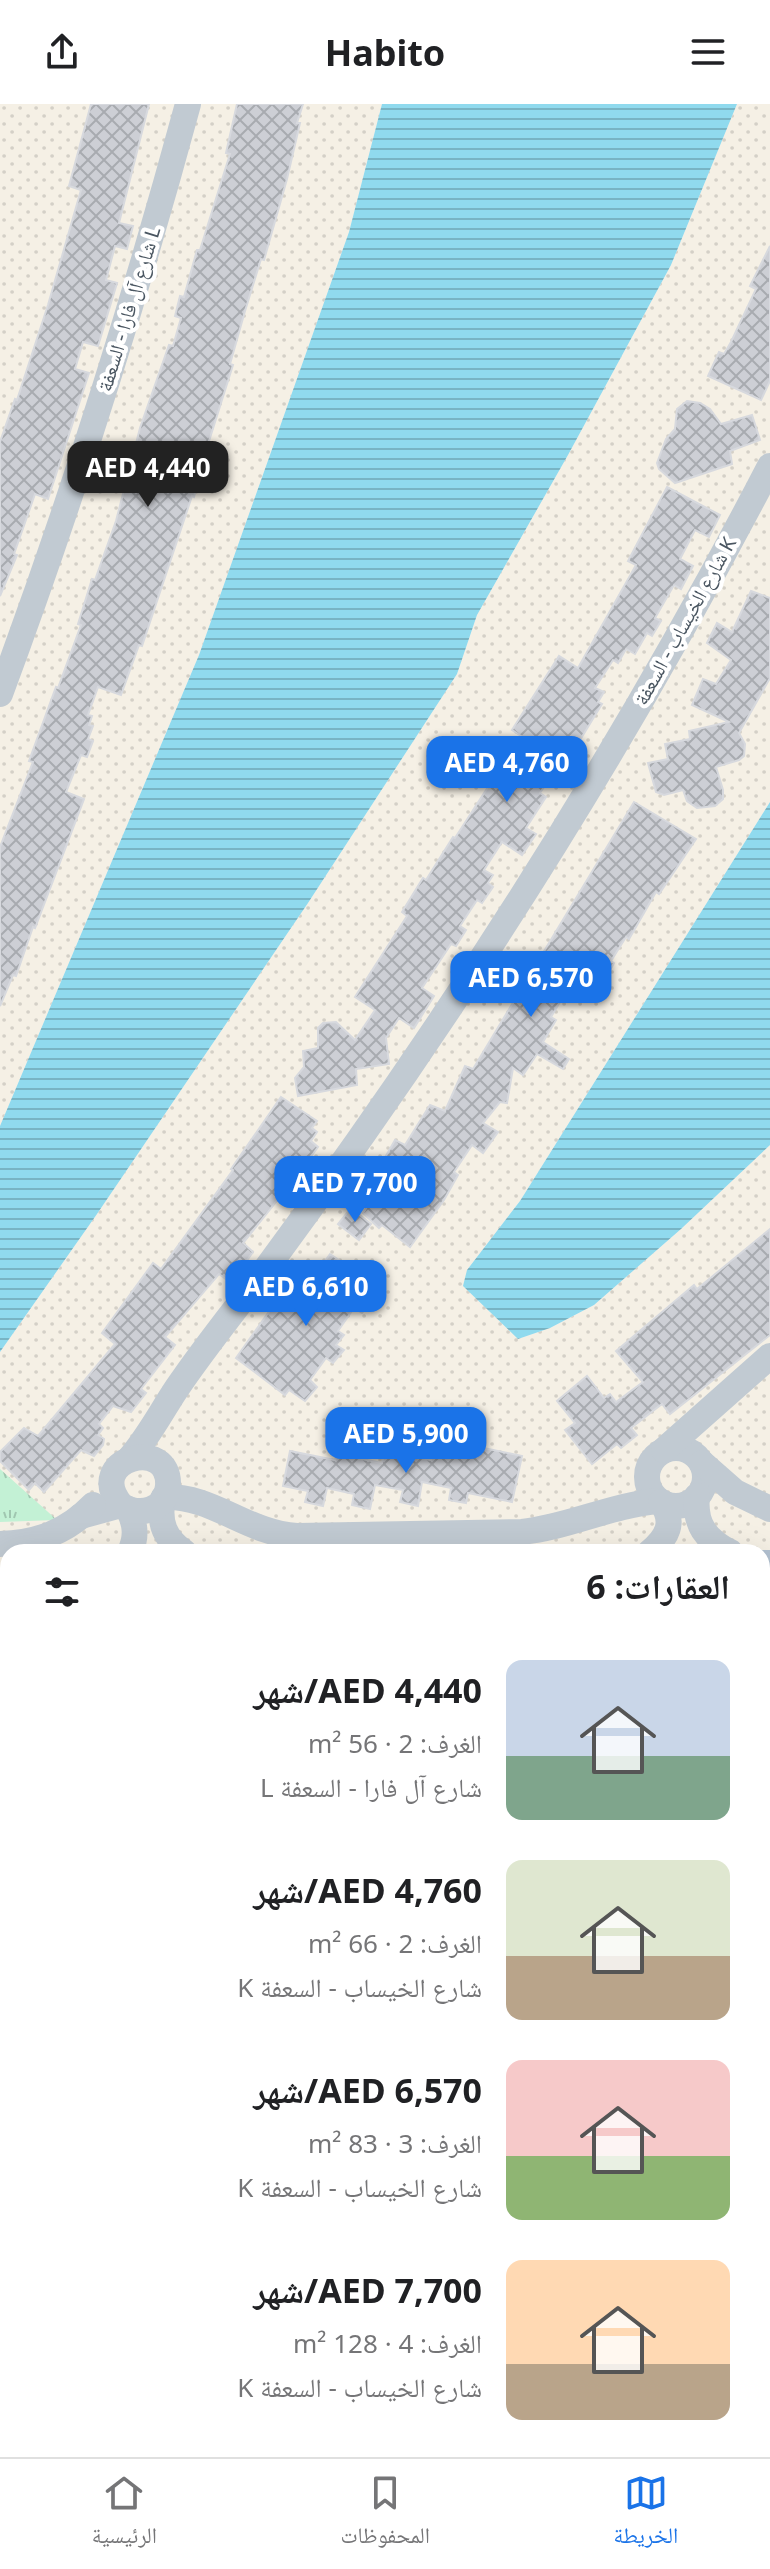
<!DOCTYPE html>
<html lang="ar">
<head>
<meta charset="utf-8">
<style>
	body { margin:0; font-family:"Noto Sans","Noto Naskh Arabic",sans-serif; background:#f6f6f6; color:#202124; direction:rtl; height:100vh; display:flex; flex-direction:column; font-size:30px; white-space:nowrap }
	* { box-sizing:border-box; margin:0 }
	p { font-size:26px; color:#757577 }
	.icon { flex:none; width:44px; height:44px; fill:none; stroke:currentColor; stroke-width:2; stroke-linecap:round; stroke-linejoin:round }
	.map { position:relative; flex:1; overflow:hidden; direction:ltr }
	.panel { position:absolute; left:0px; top:1440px; width:770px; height:914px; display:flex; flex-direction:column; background:#fff; border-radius:24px 24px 0 0; box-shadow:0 8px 32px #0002; direction:rtl }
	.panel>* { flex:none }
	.price { position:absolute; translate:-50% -68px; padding:0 18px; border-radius:16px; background:#1a73e8; color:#fff; font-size:26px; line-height:52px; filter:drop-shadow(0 2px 4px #0008) }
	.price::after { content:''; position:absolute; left:50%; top:48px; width:24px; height:18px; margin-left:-12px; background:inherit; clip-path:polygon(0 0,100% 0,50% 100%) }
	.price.active { background:#222; color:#fff }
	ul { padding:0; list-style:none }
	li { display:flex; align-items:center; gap:24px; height:200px; padding:0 40px }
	li span { display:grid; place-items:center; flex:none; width:224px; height:160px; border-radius:16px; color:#555 }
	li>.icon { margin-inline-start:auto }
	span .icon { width:96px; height:96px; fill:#fffc; stroke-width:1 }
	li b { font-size:34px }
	h2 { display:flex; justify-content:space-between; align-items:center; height:96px; padding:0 40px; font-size:34px }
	header { display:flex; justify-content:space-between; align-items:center; height:104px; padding:0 40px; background:#fff; font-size:36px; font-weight:700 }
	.dock { display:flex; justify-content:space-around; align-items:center; height:112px; border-top:2px solid #e0e0e0; background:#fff; font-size:22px; color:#757577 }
	.dock a { display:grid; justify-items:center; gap:4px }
	.dock .active { color:#1a73e8 }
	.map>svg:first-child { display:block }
	.sand { fill:url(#sand-dots) }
	.park { fill:url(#park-tufts) }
	.water { fill:url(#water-rules) }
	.building { fill:url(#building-cross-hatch); stroke:#d7d9de; stroke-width:2 }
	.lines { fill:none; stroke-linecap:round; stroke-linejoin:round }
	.minor { stroke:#c1cad2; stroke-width:26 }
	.major { stroke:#b3c2d1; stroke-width:32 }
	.rail { stroke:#b5b8bd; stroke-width:5 }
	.labels { text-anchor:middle; stroke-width:8; stroke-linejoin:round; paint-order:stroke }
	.street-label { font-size:20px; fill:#4a5661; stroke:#fff }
</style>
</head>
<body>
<header><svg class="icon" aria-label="menu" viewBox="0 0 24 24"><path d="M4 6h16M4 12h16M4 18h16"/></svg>Habito<svg class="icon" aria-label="share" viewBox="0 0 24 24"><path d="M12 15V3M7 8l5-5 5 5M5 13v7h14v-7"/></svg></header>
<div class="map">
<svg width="770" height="2353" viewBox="0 0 770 2353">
	<defs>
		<pattern id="sand-dots" width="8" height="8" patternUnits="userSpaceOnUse" patternTransform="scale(2)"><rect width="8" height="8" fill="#f5f0e5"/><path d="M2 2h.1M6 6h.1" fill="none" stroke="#d4d0c7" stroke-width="1.8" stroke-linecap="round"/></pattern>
		<pattern id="park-tufts" width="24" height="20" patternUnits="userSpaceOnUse" patternTransform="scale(2)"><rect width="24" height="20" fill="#c3f1d5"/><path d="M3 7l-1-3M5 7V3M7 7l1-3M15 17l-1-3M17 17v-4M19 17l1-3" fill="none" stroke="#a0c6b0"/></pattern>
		<pattern id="water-rules" width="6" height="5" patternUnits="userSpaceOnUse" patternTransform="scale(2)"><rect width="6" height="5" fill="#90daee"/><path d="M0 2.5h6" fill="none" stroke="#78b4c4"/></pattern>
		<pattern id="building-cross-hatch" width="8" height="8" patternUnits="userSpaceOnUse" patternTransform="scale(2)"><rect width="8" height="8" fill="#cdcfd5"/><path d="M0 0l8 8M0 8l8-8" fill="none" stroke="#a8abb0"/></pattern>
	</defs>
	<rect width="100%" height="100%" fill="#f5f3f3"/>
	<g class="sand">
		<polygon points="0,0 382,0 349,128 199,551 0,1022"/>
		<polygon points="737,0 770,0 770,698 520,1097 467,1166 518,1235 550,1224 594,1201 681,1125 770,1041 770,1873 762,1866 762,1448 8,1448 8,1755 0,1744 0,1248 97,1110 308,799 457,570 477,511 568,351 671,161"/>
		<polygon points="0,1927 8,1944 8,2346 198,2346 201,2353 0,2353"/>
		<polygon points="762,2169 770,2181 770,2353 456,2353 451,2346 762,2346"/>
	</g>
	<g class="park">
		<polygon points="0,1365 57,1416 0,1418"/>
		<polygon points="0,1592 8,1595 8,1656 6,1658 8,1661 8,1717 0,1723 0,1665 3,1664 7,1633 0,1611"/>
	</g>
	<g class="water">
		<polygon points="382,0 737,0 671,161 568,351 477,511 457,570 308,799 97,1110 0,1248 0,1022 199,551 349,128"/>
		<polygon points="770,698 770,1041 681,1125 594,1201 550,1224 518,1235 463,1182 467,1166 520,1097"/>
		<polygon points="0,1744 8,1755 8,1944 0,1927"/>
		<polygon points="762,1866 770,1873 770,2181 762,2169"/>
		<polygon points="198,2346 451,2346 456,2353 201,2353"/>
	</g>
	<g class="building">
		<polygon points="91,0 149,0 119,119 133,122 127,145 115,142 106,176 117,179 98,242 83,238 75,265 89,269 48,395 35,390 14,450 17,451 0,492 0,338 15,295 17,296 48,201 81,86 69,82"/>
		<polygon points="237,0 303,0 297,19 300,19 287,75 264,156 261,155 245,207 230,260 233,261 204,353 194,393 192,392 142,542 139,541 121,591 98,583 88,611 92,612 89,621 93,622 88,635 93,637 87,653 81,651 66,688 84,695 35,824 33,823 16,872 13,871 0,902 0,743 33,658 29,657 56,583 58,584 81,521 78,520 92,475 95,476 116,417 140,324 169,241 173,242 181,214 175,212 180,192 184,193 197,146 200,146 230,50 226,49"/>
		<polygon points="770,142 770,277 761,296 708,272 719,248 724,250 731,238 756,185 750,182"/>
		<polygon points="687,297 700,299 710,305 721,320 752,311 760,336 730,347 732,360 675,379 659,365 657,359 666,335 675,325 677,305"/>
		<polygon points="667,383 720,411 709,433 695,426 680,455 693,462 681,485 674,481 655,514 661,517 652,532 647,529 635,550 626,545 618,559 613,556 595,584 604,588 598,598 602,600 566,659 562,656 540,689 546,693 526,724 536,730 522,751 502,738 484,766 493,771 488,779 493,783 482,799 477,796 460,822 466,826 456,842 451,840 422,884 434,892 414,924 399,914 386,934 389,960 356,965 357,981 298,992 295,974 304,963 303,947 318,944 318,924 323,919 336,918 355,936 375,906 355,893 407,812 402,808 423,774 426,776 453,733 455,734 521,632 512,626 559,552 578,564 636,461 628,457"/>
		<polygon points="751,487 770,494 770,574 739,629 745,640 744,652 739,656 716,663 723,686 723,695 715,702 697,704 687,697 683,686 664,691 656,688 648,659 668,655 665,640 690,635 689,627 729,618 692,601 703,575 716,580 731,556 707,539 717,519 732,528"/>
		<polygon points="634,698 696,735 659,790 656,788 629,835 626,833 611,857 614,859 592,897 569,883 551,913 556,916 543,938 569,955 563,965 537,950 523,971 513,964 507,999 500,998 483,1019 498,1028 483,1049 472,1041 454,1068 458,1071 444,1096 410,1143 382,1121 379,1124 363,1109 389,1070 379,1064 395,1036 405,1041 430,1001 445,1007 465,962 473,965"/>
		<polygon points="281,993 317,1017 312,1024 317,1028 311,1037 318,1043 305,1061 299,1057 284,1080 288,1083 243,1139 253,1148 231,1179 219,1170 165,1233 175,1241 141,1285 146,1289 131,1308 113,1302 99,1320 103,1324 98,1331 104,1335 103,1341 94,1352 81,1346 44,1388 35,1379 29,1386 0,1357 0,1348 24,1324 38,1332 115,1240 102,1229 153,1159 161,1165 233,1066 231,1065"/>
		<polygon points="351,1104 371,1120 359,1136 338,1120"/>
		<polygon points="770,1125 770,1231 670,1310 662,1300 631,1324 637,1331 621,1344 617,1340 592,1360 565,1326 575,1319 557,1297 587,1272 604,1294 610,1290 616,1298 643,1278 616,1247 694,1181 697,1185"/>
		<polygon points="330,1150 371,1177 367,1182 371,1185 365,1193 371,1197 362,1209 354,1204 338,1227 344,1231 336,1241 344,1246 333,1259 326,1254 310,1276 317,1283 305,1297 289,1286 285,1291 236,1254 290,1178 303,1188"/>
		<polygon points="479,1343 522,1352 512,1398 468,1389 466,1399 449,1396 451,1384 422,1378 418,1402 400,1398 403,1386 375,1381 370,1405 352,1401 354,1390 327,1384 323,1402 305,1398 308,1387 283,1382 290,1347 335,1356 337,1350 382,1359 385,1347 431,1356 433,1344 477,1353"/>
	</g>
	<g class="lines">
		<g class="minor">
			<path d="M0 590C72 396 134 199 188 0"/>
			<circle cx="676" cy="1373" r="29"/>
			<polyline points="664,1346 770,1252"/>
			<path d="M130 1354C149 1332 161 1308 177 1284 206 1241 240 1200 271 1158 457 906 626 640 770 362"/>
			<polyline points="702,1359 735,1388 770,1405"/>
			<path d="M697 1392C694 1420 706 1436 730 1448"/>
			<path d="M164 1393C213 1391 246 1429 297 1432L522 1428C569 1423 611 1401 659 1397"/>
			<path d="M163 1395C158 1418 165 1435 184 1448"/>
			<path d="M128 1405C136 1420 137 1433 130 1448"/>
			<path d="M81 1412 121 1401C139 1413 166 1407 168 1382 171 1331 83 1355 121 1401"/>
			<path d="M0 1440C37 1439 67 1428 93 1401"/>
			<path d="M650 1448C667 1434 676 1418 661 1398"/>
			<polyline points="0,1553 8,1553"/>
			<polyline points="762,1571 770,1567"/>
			<polyline points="0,1575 8,1576"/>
			<polyline points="762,1709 770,1715"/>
			<polyline points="0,2319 8,2337"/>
			<polyline points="658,2346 663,2353"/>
		</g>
		<g class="major">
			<polyline points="762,1462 770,1462"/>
			<polyline points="0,1482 8,1482"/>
			<polyline points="762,1510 770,1509"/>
			<polyline points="0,1525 8,1525"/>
		</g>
		<g class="rail">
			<polyline points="762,1496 770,1496"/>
			<polyline points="0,1514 8,1514"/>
		</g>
	</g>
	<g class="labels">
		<g class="street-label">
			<text transform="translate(129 205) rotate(-73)" y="7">شارع آل فارا - السعفة L</text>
			<text transform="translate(685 517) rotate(-61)" y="7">شارع الخيساب - السعفة K</text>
		</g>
	</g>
</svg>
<b class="price active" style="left:148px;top:405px">AED 4,440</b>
<b class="price" style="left:507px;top:700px">AED 4,760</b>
<b class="price" style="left:531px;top:915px">AED 6,570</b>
<b class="price" style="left:355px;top:1120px">AED 7,700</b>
<b class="price" style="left:306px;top:1224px">AED 6,610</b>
<b class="price" style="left:406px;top:1371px">AED 5,900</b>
<section class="panel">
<h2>العقارات: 6<svg class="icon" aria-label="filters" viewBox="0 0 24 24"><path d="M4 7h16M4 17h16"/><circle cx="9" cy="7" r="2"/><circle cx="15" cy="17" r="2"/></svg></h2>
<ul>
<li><span style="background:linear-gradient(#c9d6e8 60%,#7fa58c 0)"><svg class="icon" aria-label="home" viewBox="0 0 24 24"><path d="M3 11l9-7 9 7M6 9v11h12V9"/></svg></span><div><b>AED 4,440/شهر</b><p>الغرف: 2 · 56 m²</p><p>شارع آل فارا - السعفة L</p></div></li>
<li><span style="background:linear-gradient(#dfe7d0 60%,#b9a48a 0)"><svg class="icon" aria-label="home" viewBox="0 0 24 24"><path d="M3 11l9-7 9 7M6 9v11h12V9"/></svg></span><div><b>AED 4,760/شهر</b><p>الغرف: 2 · 66 m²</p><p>شارع الخيساب - السعفة K</p></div></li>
<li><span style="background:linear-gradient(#f6c9c9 60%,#8fb573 0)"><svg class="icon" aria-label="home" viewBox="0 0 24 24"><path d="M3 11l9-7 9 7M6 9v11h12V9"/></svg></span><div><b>AED 6,570/شهر</b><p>الغرف: 3 · 83 m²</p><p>شارع الخيساب - السعفة K</p></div></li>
<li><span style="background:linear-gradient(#ffd9b3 65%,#b9a48a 0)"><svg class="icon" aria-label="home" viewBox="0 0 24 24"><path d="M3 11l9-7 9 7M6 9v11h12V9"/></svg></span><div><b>AED 7,700/شهر</b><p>الغرف: 4 · 128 m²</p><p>شارع الخيساب - السعفة K</p></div></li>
</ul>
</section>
</div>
<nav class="dock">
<a class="active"><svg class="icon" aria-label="map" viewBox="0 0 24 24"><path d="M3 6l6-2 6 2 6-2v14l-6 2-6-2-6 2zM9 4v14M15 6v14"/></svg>الخريطة</a>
<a><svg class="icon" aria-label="saved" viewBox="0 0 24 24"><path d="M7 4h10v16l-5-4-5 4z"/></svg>المحفوظات</a>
<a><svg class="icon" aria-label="home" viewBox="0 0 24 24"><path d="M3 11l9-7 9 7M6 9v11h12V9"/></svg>الرئيسية</a>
</nav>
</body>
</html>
